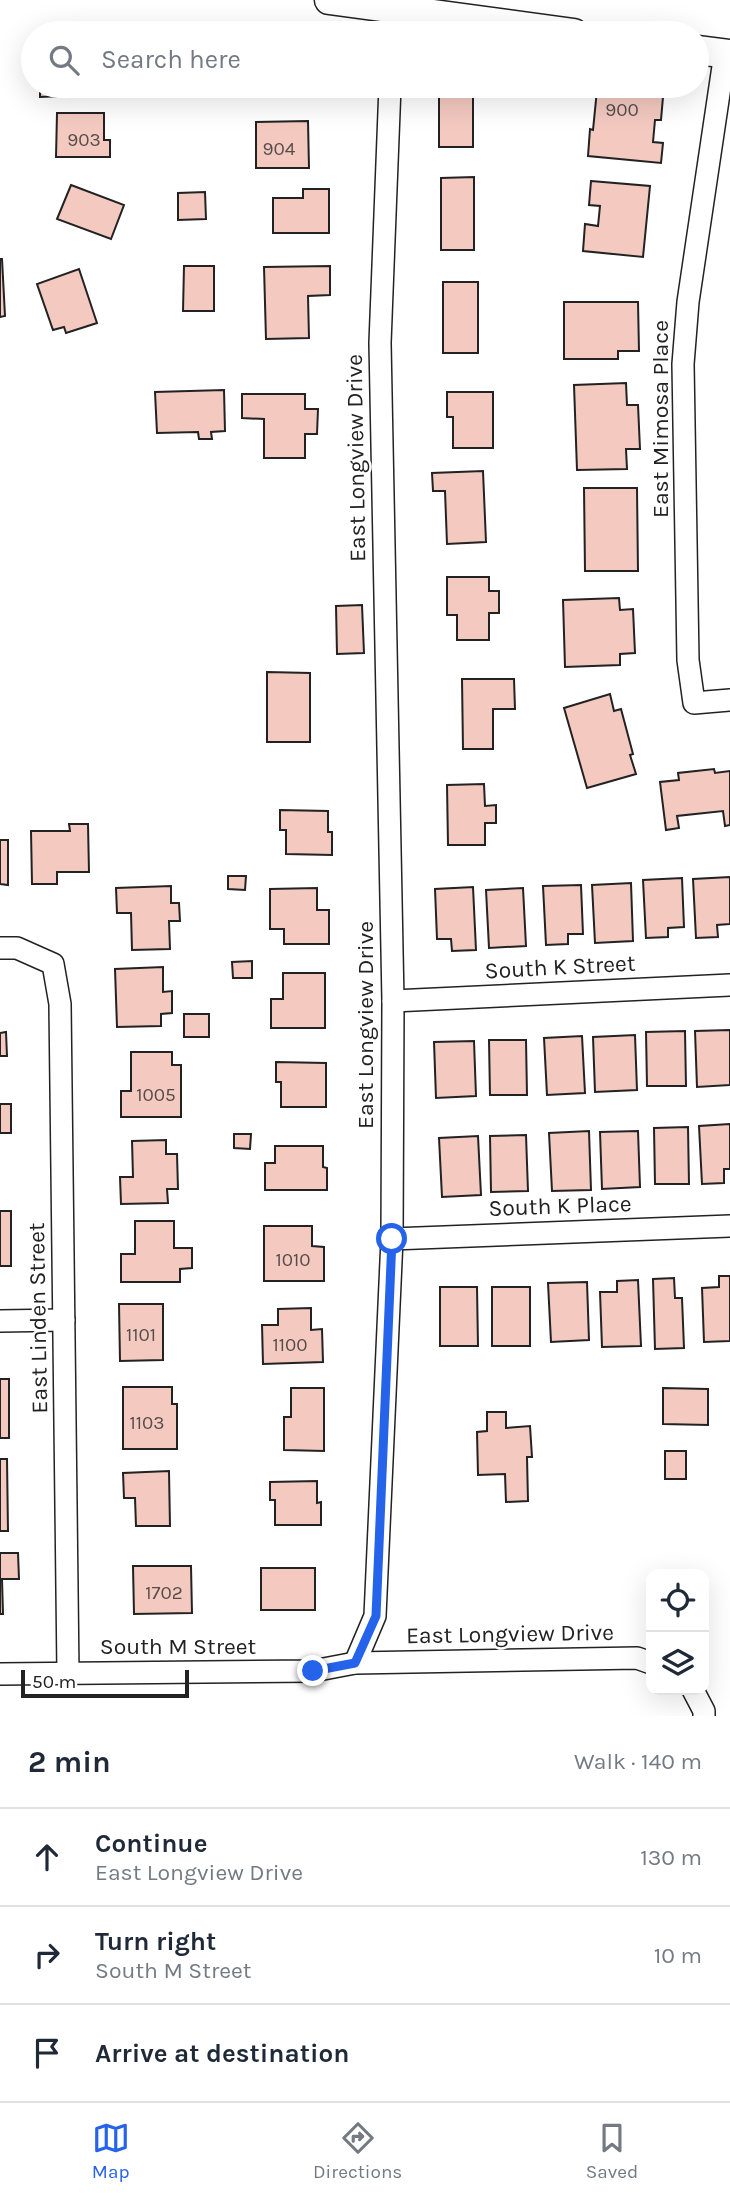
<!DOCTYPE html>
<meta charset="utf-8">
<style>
body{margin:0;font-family:Karla,sans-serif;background:#f6f6f7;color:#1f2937}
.controls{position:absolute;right:21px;bottom:21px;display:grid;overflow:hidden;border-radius:14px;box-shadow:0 7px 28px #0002}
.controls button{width:63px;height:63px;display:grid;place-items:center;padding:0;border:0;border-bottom:2px solid #e0e1e3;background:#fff;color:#1f2937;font:35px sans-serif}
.scale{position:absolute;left:21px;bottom:18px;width:168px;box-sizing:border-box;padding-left:7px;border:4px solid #222;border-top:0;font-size:19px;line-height:24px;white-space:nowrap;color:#222;-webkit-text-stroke:5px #fff;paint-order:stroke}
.stop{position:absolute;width:21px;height:21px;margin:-16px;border:5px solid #2563eb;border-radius:50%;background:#fff}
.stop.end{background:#2563eb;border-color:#fff;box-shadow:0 2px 7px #0008}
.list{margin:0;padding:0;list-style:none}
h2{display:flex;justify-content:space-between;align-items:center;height:91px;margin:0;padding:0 28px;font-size:30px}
h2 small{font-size:23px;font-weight:400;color:#747a83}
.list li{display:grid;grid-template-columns:46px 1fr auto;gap:21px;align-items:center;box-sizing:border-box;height:98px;padding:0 28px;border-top:2px solid #e0e1e3}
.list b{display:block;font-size:26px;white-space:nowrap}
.list p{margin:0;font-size:23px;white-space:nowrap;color:#747a83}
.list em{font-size:23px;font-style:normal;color:#747a83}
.icon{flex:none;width:38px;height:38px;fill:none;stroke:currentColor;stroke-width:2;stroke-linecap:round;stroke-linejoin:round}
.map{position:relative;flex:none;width:730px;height:1716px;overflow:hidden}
.search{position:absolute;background:#fff;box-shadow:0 7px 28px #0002;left:21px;right:21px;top:21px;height:77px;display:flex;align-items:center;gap:18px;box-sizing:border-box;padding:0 24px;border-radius:38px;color:#747a83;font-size:26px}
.sheet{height:385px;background:#fff}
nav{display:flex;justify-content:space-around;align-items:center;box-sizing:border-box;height:98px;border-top:2px solid #e0e1e3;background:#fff;font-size:19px;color:#747a83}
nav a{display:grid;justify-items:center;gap:4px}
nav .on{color:#2563eb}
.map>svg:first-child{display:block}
.building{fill:#f3c9c0;stroke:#222;stroke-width:2}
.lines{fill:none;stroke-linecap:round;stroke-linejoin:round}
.street-casing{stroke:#222;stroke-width:24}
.secondary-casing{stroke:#222;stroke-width:31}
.street{stroke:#fff;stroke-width:21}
.secondary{stroke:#fff;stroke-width:28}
.route{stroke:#2563eb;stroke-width:9}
.labels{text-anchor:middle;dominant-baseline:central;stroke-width:5;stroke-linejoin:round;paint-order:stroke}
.number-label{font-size:19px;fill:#564c4a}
.street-label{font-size:23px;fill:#222;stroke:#fff}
</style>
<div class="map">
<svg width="730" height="1716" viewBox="0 0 730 1716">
<rect width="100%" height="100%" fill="#fff"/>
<g class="building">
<path d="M 40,86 L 88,86 L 89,95 L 40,97 Z"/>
<path d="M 281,86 L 317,86 L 317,97 L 281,96 Z"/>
<rect x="439" y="86" width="34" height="61"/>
<path d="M 597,90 L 663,97 L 661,120 L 655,120 L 653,142 L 663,143 L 661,163 L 588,156 L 590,129 L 593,130 Z"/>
<path d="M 57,113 L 104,113 L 104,140 L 110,140 L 110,157 L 56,157 Z"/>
<path d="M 308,121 L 309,168 L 256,168 L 256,122 Z"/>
<path d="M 474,177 L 474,250 L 441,250 L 441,178 Z"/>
<path d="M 591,181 L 650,186 L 643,257 L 583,251 L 585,224 L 598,226 L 600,206 L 589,205 Z"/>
<path d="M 71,185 L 124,205 L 111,239 L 57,219 Z"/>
<path d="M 303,189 L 329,189 L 329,233 L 273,233 L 273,198 L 303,198 Z"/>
<path d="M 205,192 L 206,219 L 178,220 L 178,193 Z"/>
<path d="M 0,259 L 2,259 L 5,316 L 0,317 Z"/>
<path d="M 184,266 L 214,266 L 214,311 L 183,311 Z"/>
<path d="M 330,266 L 330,295 L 308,296 L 309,338 L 266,339 L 264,267 Z"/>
<path d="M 79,269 L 97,323 L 66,333 L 64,327 L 53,330 L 37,284 Z"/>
<rect x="443" y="282" width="35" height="71"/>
<path d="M 564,302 L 638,302 L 639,351 L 618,351 L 618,359 L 564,359 Z"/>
<path d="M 626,383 L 627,405 L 638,405 L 640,449 L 626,449 L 627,469 L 577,470 L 574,385 Z"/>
<path d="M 224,390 L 225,431 L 211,432 L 212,439 L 199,439 L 198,432 L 157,433 L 155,392 Z"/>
<path d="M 447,392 L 493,392 L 493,448 L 453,448 L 453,417 L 447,417 Z"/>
<path d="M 242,394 L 305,394 L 305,409 L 318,409 L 317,434 L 305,434 L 305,458 L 264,458 L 264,419 L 242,418 Z"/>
<path d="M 483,471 L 486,542 L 447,544 L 445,491 L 433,491 L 432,473 Z"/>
<path d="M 584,488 L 637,488 L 638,571 L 585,571 Z"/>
<path d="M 447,577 L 489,577 L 489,591 L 499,591 L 499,613 L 489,613 L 489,640 L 457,640 L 457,615 L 447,615 Z"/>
<path d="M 619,598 L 620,610 L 633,609 L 635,653 L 620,654 L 620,665 L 565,667 L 563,600 Z"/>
<path d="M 362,605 L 364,653 L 337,654 L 336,606 Z"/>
<path d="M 267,672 L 310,673 L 310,742 L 267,742 Z"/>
<path d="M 462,679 L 514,679 L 515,709 L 493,709 L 493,749 L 463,749 Z"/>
<path d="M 610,694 L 614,711 L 621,709 L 633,754 L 630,755 L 636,774 L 587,788 L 564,708 Z"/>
<path d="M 714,769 L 715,773 L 730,771 L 730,825 L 725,826 L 723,811 L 677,816 L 679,828 L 666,830 L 660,782 L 679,780 L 678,773 Z"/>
<path d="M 484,784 L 485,806 L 496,805 L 496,823 L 485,823 L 485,845 L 448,845 L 447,785 Z"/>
<path d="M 280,810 L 328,811 L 328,832 L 332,832 L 332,855 L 286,854 L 286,830 L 280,830 Z"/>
<path d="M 69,824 L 88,824 L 89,872 L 57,872 L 57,884 L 32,884 L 31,831 L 70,831 Z"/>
<path d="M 0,840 L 8,840 L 8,885 L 0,884 Z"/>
<path d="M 228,876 L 246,876 L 245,890 L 228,889 Z"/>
<path d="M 730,877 L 730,924 L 717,925 L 718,937 L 696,938 L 693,879 Z"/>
<path d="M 682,878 L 684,927 L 668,928 L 668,937 L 646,938 L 643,880 Z"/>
<path d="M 631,883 L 633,941 L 595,943 L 592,885 Z"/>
<path d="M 581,885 L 583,934 L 568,934 L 568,944 L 546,945 L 543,886 Z"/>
<path d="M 171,886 L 171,903 L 179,903 L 180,921 L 169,921 L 170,949 L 132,950 L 131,913 L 117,913 L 116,888 Z"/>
<path d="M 473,887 L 476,950 L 452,951 L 451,939 L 437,939 L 435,889 Z"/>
<path d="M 317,888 L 317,910 L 329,910 L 329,944 L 284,944 L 284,929 L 270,929 L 270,889 Z"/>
<path d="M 523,888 L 526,946 L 489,948 L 486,890 Z"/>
<path d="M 252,961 L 252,978 L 233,978 L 232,962 Z"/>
<path d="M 163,967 L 163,992 L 172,991 L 172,1013 L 161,1014 L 161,1026 L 117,1027 L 115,969 Z"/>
<path d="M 283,973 L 325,973 L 325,1028 L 271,1028 L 271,999 L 283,999 Z"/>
<rect x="184" y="1014" width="25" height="23"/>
<path d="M 730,1030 L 730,1085 L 697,1087 L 695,1031 Z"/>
<path d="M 685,1031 L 686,1086 L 647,1086 L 646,1032 Z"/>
<path d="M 6,1032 L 7,1056 L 0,1056 L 0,1033 Z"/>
<path d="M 635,1035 L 637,1090 L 595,1092 L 593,1037 Z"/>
<path d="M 582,1036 L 585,1093 L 547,1095 L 544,1038 Z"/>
<path d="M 489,1040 L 526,1040 L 527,1095 L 490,1095 Z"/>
<path d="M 474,1041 L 476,1096 L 436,1098 L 434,1042 Z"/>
<path d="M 131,1052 L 172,1052 L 172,1065 L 181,1065 L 181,1117 L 121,1117 L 121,1091 L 131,1091 Z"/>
<path d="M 276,1062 L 326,1063 L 326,1107 L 281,1107 L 281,1082 L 276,1082 Z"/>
<rect x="0" y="1104" width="11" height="29"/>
<path d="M 730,1124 L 730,1169 L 724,1169 L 724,1183 L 702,1184 L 699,1126 Z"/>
<path d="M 688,1127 L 689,1184 L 655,1184 L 654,1128 Z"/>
<path d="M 589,1131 L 591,1190 L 552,1191 L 549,1133 Z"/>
<path d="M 638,1131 L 640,1187 L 602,1189 L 600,1132 Z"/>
<path d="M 234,1134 L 251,1134 L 250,1149 L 234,1148 Z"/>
<path d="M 526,1135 L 528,1191 L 491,1192 L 490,1136 Z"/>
<path d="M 478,1136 L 481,1195 L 442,1197 L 439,1138 Z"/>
<path d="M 166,1140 L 166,1154 L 177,1154 L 178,1189 L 167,1189 L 168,1203 L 121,1204 L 120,1177 L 133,1177 L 132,1141 Z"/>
<path d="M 275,1146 L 323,1146 L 323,1167 L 327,1168 L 327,1190 L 265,1190 L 265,1163 L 275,1163 Z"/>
<rect x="0" y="1211" width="11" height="55"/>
<path d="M 135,1221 L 174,1221 L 174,1248 L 192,1248 L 192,1268 L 180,1269 L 180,1282 L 121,1282 L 121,1254 L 135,1254 Z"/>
<path d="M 264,1226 L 312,1226 L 312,1246 L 324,1247 L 324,1281 L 264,1281 Z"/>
<path d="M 719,1276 L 730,1276 L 730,1341 L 704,1342 L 702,1288 L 719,1287 Z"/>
<path d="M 674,1278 L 675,1298 L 682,1298 L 684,1348 L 655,1349 L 653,1279 Z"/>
<path d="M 638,1280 L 641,1346 L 602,1347 L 600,1292 L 617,1292 L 617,1281 Z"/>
<path d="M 587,1282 L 589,1340 L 551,1342 L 548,1283 Z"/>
<path d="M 440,1287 L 477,1287 L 478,1346 L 440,1346 Z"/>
<rect x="492" y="1287" width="38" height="59"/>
<path d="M 119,1304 L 163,1304 L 163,1360 L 120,1361 Z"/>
<path d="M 311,1308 L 311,1330 L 322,1329 L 323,1362 L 263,1364 L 262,1325 L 278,1325 L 278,1309 Z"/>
<rect x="0" y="1379" width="9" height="59"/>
<path d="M 123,1387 L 172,1387 L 172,1404 L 177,1404 L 177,1449 L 123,1449 Z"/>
<path d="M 291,1388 L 324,1388 L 324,1451 L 284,1450 L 284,1417 L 291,1417 Z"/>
<path d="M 663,1388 L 708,1389 L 708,1425 L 663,1424 Z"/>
<path d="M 487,1412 L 506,1412 L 506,1428 L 530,1426 L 532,1457 L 527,1457 L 528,1501 L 506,1502 L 505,1474 L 478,1475 L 477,1432 L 487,1431 Z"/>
<rect x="665" y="1451" width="21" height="28"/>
<path d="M 0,1459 L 7,1459 L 8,1531 L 0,1531 Z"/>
<path d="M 169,1471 L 170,1526 L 136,1526 L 135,1498 L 124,1498 L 123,1473 Z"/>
<path d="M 317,1481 L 317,1503 L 321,1502 L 321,1525 L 275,1525 L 275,1500 L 270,1500 L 270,1482 Z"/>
<path d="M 0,1553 L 18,1553 L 19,1579 L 2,1579 L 3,1614 L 0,1614 Z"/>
<path d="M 133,1566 L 191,1566 L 192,1613 L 134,1614 Z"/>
<rect x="261" y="1568" width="54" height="42"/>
</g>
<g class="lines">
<g class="street-casing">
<g id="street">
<path d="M 392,33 L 392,9"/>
<path d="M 725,53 L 688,302 L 683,364 L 688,660 L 694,703 L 730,700"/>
<path d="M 0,948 L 17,948 L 53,964 L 60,1004 L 68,1673"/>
<path d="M 393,1001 L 730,985"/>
<path d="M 392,1239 L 730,1226"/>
<path d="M 0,1321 L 64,1320"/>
<path d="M 355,1663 L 375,1616 L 392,1239 L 393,1001 L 380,343 L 390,86"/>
<path d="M 0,1674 L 313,1671 L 355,1663 L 637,1658 L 651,1663"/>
<path d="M 693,1690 L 704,1711 L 704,1716"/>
</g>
</g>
<g class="secondary-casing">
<g id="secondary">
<path d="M 329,0 L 574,33"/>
<path d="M 697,50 L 730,54"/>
</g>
</g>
<use href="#street" class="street"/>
<use href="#secondary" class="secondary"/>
</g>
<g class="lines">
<path class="route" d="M 313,1671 L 355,1663 L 376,1616 L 392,1239"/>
</g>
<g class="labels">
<g class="number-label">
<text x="622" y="110">900</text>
<text x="84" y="140">903</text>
<text x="279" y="149">904</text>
<text x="156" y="1095">1005</text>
<text x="293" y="1260">1010</text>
<text x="141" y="1335">1101</text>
<text x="290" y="1345">1100</text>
<text x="147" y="1423">1103</text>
<text x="164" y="1593">1702</text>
</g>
<g class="street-label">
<text transform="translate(660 419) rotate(-90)">East Mimosa Place</text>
<text transform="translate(356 458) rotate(-91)">East Longview Drive</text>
<text transform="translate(560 967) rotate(-3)">South K Street</text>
<text transform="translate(365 1025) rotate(-90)">East Longview Drive</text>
<text transform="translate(560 1206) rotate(-2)">South K Place</text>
<text transform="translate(38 1318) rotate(-91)">East Linden Street</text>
<text transform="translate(510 1634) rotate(-1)">East Longview Drive</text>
<text x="178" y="1646">South M Street</text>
</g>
</g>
</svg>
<div class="controls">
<button><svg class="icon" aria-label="locate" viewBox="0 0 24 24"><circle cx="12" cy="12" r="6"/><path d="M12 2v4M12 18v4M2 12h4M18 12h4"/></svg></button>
<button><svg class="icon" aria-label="layers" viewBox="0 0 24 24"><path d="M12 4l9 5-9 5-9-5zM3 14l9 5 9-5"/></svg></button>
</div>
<div class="scale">50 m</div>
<div class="stop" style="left:392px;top:1239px"></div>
<div class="stop end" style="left:313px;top:1671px"></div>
<div class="search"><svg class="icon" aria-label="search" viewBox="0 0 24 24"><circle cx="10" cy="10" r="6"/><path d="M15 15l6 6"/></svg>Search here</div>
</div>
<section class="sheet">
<h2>2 min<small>Walk · 140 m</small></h2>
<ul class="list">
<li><svg class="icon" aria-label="ahead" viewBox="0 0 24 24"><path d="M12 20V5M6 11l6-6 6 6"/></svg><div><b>Continue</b><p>East Longview Drive</p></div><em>130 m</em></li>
<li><svg class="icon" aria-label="right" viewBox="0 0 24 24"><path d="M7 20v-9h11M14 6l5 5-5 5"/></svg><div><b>Turn right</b><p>South M Street</p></div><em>10 m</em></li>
<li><svg class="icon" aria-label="arrive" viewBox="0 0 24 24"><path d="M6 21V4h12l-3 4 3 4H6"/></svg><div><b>Arrive at destination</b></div></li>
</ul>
</section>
<nav>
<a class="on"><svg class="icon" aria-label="map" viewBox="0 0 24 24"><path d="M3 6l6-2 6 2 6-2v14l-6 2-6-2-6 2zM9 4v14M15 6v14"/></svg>Map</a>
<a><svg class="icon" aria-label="directions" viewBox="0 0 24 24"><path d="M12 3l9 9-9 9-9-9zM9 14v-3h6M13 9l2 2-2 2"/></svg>Directions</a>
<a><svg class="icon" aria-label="saved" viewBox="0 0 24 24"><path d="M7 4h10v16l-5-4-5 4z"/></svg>Saved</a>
</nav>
